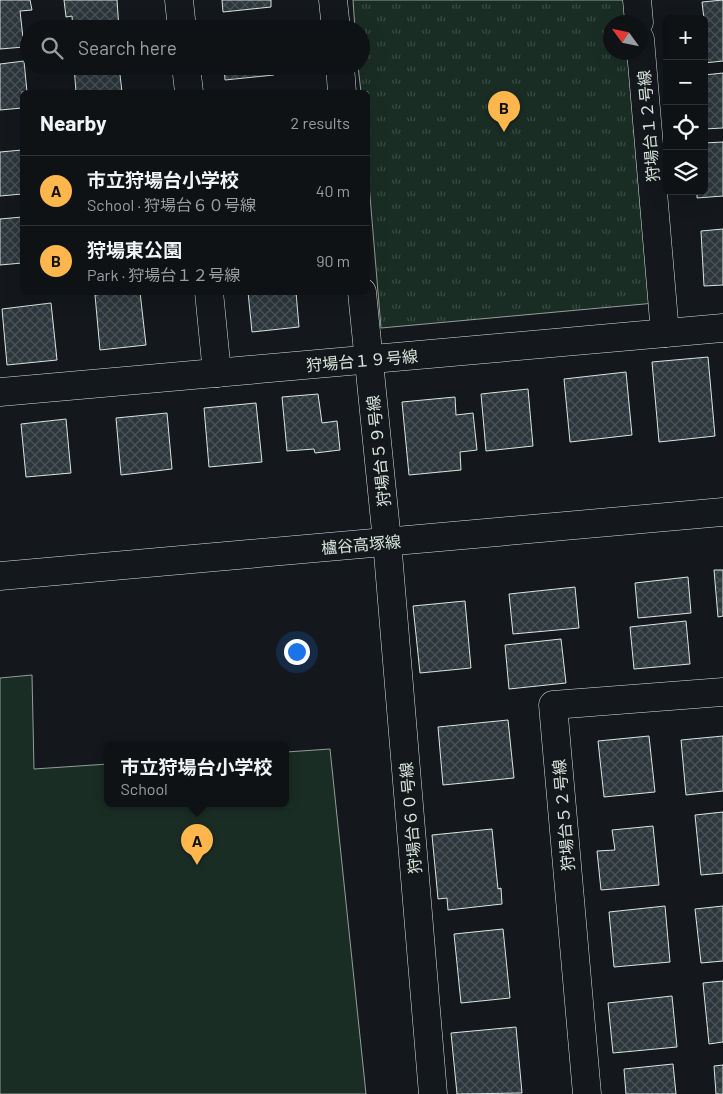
<!DOCTYPE html>
<meta charset="utf-8">
<style>
body{margin:0;font-family:Barlow,"Noto Sans JP",sans-serif;background:#1d2022;color:#f1f3f6}
.controls{position:absolute;right:15px;top:15px;display:grid;overflow:hidden;border-radius:8px;box-shadow:0 5px 20px #0002}
.controls button{width:45px;height:45px;display:grid;place-items:center;padding:0;border:0;border-bottom:1px solid #2f3234;background:#0f1215;color:#f1f3f6;font:25px sans-serif}
.compass{position:absolute;left:603px;top:15px;width:45px;height:45px;border-radius:50%;background:#0f1215;box-shadow:0 5px 20px #0002;rotate:303deg}
.you{position:absolute;left:296px;top:651px;width:18px;height:18px;margin:-12px;border:4px solid #fff;border-radius:50%;background:#1a73e8;box-shadow:0 0 0 8px #1a73e833}
.badge{display:grid;place-items:center;width:32px;height:32px;border-radius:50%;background:#ffb74d;color:#111;font-size:16px;font-weight:700}
.pin{position:absolute;translate:-50% -41px;filter:drop-shadow(0 1px 2px #0008)}
.pin::after{content:'';position:absolute;top:26px;width:18px;height:15px;background:inherit;clip-path:polygon(0 0,100% 0,50% 100%)}
.popup{position:absolute;left:104px;top:742px;width:185px;height:65px;box-sizing:border-box;display:grid;place-content:center;border-radius:8px;background:#0f1215;filter:drop-shadow(0 1px 4px #0005);font-size:16px;white-space:nowrap;color:#9b9ea0}
.popup b{font-size:19px;color:#f1f3f6}
.popup::after{content:'';position:absolute;left:50%;top:100%;margin-left:-10px;border:10px solid transparent;border-top-color:#0f1215}
.list{margin:0;padding:0;list-style:none}
h2{display:flex;justify-content:space-between;align-items:center;height:65px;margin:0;padding:0 20px;font-size:21px}
h2 small{font-size:16px;font-weight:400;color:#9b9ea0}
.list li{display:grid;grid-template-columns:32px 1fr auto;gap:15px;align-items:center;box-sizing:border-box;height:70px;padding:0 20px;border-top:1px solid #2f3234}
.list b{display:block;font-size:19px;white-space:nowrap}
.list p{margin:0;font-size:16px;white-space:nowrap;color:#9b9ea0}
.list em{font-size:16px;font-style:normal;color:#9b9ea0}
.icon{flex:none;width:28px;height:28px;fill:none;stroke:currentColor;stroke-width:2;stroke-linecap:round;stroke-linejoin:round}
.map{position:relative;flex:none;width:723px;height:1094px;overflow:hidden}
.search{position:absolute;background:#0f1215;box-shadow:0 5px 20px #0002;left:20px;top:20px;width:350px;height:55px;display:flex;align-items:center;gap:12px;box-sizing:border-box;padding:0 18px;border-radius:28px;color:#9b9ea0;font-size:19px}
.panel{position:absolute;background:#0f1215;box-shadow:0 5px 20px #0002;left:20px;top:90px;width:350px;height:205px;border-radius:8px}
.map>svg:first-child{display:block}
.grass{fill:#1a2d24;stroke:#939e99}
.park{fill:url(#park-tufts);stroke:#939e99}
.building{fill:url(#building-cross-hatch);stroke:#d8e6dc}
.lines{fill:none;stroke-linecap:round;stroke-linejoin:round}
.pedestrian-casing{stroke:#d8e6dc;stroke-width:29}
.minor-casing{stroke:#d8e6dc;stroke-width:29}
.tertiary-casing{stroke:#d8e6dc;stroke-width:29}
.pedestrian{stroke:#14181c;stroke-width:28}
.minor{stroke:#14181c;stroke-width:28}
.tertiary{stroke:#14181c;stroke-width:28}
.labels{text-anchor:middle;dominant-baseline:central;stroke-width:4;stroke-linejoin:round;paint-order:stroke}
.street-label{font-size:16px;fill:#d8e6dc;stroke:#14181c}
</style>
<div class="map">
<svg width="723" height="1094" viewBox="0 0 723 1094">
<defs>
<pattern id="park-tufts" width="24" height="20" patternUnits="userSpaceOnUse" patternTransform="scale(1.25)"><rect width="24" height="20" fill="#1a2d24"/><path d="M3 7l-1-3M5 7V3M7 7l1-3M15 17l-1-3M17 17v-4M19 17l1-3" fill="none" stroke="#3b4b43"/></pattern>
<pattern id="building-cross-hatch" width="8" height="8" patternUnits="userSpaceOnUse" patternTransform="scale(1.25)"><rect width="8" height="8" fill="#2c363c"/><path d="M0 0l8 8M0 8l8-8" fill="none" stroke="#4a5358"/></pattern>
</defs>
<rect width="100%" height="100%" fill="#14181c"/>
<path class="grass" d="M 32,675 L 34,769 L 108,764 L 108,804 L 286,804 L 286,752 L 330,749 L 366,1094 L 0,1094 L 0,678 Z"/>
<path class="park" d="M 353,0 L 629,0 L 631,22 L 610,22 L 610,52 L 634,53 L 655,303 L 381,328 L 368,172 L 368,92 L 361,92 L 358,66 L 361,66 L 361,29 L 355,29 Z"/>
<g class="building">
<path d="M 0,0 L 30,0 L 32,10 L 20,11 L 24,47 L 0,49 Z"/>
<path d="M 64,0 L 117,0 L 119,29 L 73,29 L 72,16 L 66,17 Z"/>
<path d="M 222,0 L 271,0 L 271,7 L 223,12 Z"/>
<path d="M 723,0 L 723,61 L 704,63 L 704,19 L 702,2 Z"/>
<path d="M 24,61 L 27,92 L 22,92 L 22,108 L 0,110 L 0,64 Z"/>
<path d="M 74,66 L 106,66 L 106,68 L 119,66 L 122,92 L 76,92 Z"/>
<path d="M 224,66 L 273,66 L 274,75 L 225,80 Z"/>
<path d="M 723,73 L 723,128 L 704,129 L 704,75 Z"/>
<path d="M 723,142 L 723,196 L 697,198 L 697,191 L 704,191 L 704,143 Z"/>
<path d="M 22,150 L 22,194 L 0,196 L 0,152 Z"/>
<path d="M 22,217 L 22,263 L 0,265 L 0,219 Z"/>
<path d="M 723,229 L 723,285 L 704,286 L 701,231 Z"/>
<path d="M 124,292 L 140,292 L 146,345 L 100,350 L 95,295 Z"/>
<path d="M 248,292 L 296,292 L 299,327 L 252,332 Z"/>
<path d="M 51,303 L 57,360 L 7,365 L 2,309 Z"/>
<path d="M 708,357 L 715,436 L 659,442 L 652,362 Z"/>
<path d="M 626,372 L 632,435 L 570,442 L 564,379 Z"/>
<path d="M 528,389 L 533,446 L 486,451 L 481,394 Z"/>
<path d="M 318,394 L 322,423 L 337,421 L 340,450 L 315,453 L 314,449 L 287,451 L 282,397 Z"/>
<path d="M 455,397 L 456,415 L 473,413 L 477,450 L 460,452 L 461,470 L 409,475 L 402,402 Z"/>
<path d="M 256,403 L 262,462 L 209,467 L 204,408 Z"/>
<path d="M 167,413 L 172,469 L 121,475 L 116,418 Z"/>
<path d="M 66,419 L 71,473 L 26,477 L 21,424 Z"/>
<path d="M 714,570 L 723,570 L 723,616 L 718,617 Z"/>
<path d="M 688,577 L 691,613 L 638,618 L 635,583 Z"/>
<path d="M 575,587 L 579,628 L 513,634 L 509,594 Z"/>
<path d="M 465,601 L 471,668 L 420,673 L 413,606 Z"/>
<path d="M 686,621 L 690,664 L 634,669 L 630,627 Z"/>
<path d="M 561,639 L 566,683 L 509,689 L 505,645 Z"/>
<path d="M 508,720 L 514,778 L 443,785 L 438,727 Z"/>
<path d="M 649,736 L 655,792 L 604,797 L 598,741 Z"/>
<path d="M 723,736 L 723,791 L 686,795 L 681,740 Z"/>
<path d="M 723,812 L 723,873 L 701,875 L 695,815 Z"/>
<path d="M 653,826 L 659,885 L 601,890 L 597,851 L 615,850 L 612,830 Z"/>
<path d="M 492,829 L 498,889 L 501,888 L 502,904 L 448,910 L 447,898 L 438,899 L 432,835 Z"/>
<path d="M 665,906 L 670,962 L 614,967 L 609,912 Z"/>
<path d="M 723,906 L 723,961 L 701,963 L 695,909 Z"/>
<path d="M 503,929 L 510,998 L 461,1003 L 454,934 Z"/>
<path d="M 723,981 L 723,1042 L 709,1044 L 703,983 Z"/>
<path d="M 672,996 L 677,1047 L 613,1053 L 608,1003 Z"/>
<path d="M 516,1027 L 522,1093 L 457,1094 L 451,1033 Z"/>
<path d="M 673,1064 L 676,1094 L 626,1094 L 624,1069 Z"/>
<path d="M 723,1065 L 723,1094 L 716,1094 L 714,1066 Z"/>
</g>
<g class="lines">
<g class="pedestrian-casing">
<g id="pedestrian">
<path d="M 333,0 L 336,29"/>
<path d="M 340,66 L 342,92"/>
<path d="M 362,292 L 387,541 L 433,1094"/>
</g>
</g>
<g class="minor-casing">
<g id="minor">
<path d="M 179,0 L 182,29"/>
<path d="M 637,0 L 639,22"/>
<path d="M 640,39 L 665,333"/>
<path d="M 186,66 L 189,92"/>
<path d="M 209,292 L 217,373"/>
<path d="M 0,392 L 723,328"/>
<path d="M 587,1094 L 553,705 L 723,692"/>
</g>
</g>
<g class="tertiary-casing">
<path id="tertiary" d="M 0,576 L 723,512"/>
</g>
<use href="#pedestrian" class="pedestrian"/>
<use href="#minor" class="minor"/>
<use href="#tertiary" class="tertiary"/>
</g>
<g class="labels">
<g class="street-label">
<text transform="translate(648 126) rotate(-95)">狩場台１２号線</text>
<text transform="translate(362 360) rotate(-5)">狩場台１９号線</text>
<text transform="translate(378 451) rotate(-96)">狩場台５９号線</text>
<text transform="translate(361 544) rotate(-5)">櫨谷高塚線</text>
<text transform="translate(563 815) rotate(-95)">狩場台５２号線</text>
<text transform="translate(410 818) rotate(-95)">狩場台６０号線</text>
</g>
</g>
</svg>
<div class="controls">
<button>+</button>
<button>−</button>
<button><svg class="icon" aria-label="locate" viewBox="0 0 24 24"><circle cx="12" cy="12" r="6"/><path d="M12 2v4M12 18v4M2 12h4M18 12h4"/></svg></button>
<button><svg class="icon" aria-label="layers" viewBox="0 0 24 24"><path d="M12 4l9 5-9 5-9-5zM3 14l9 5 9-5"/></svg></button>
</div>
<svg class="compass" viewBox="-18 -18 36 36"><path d="M0-13l5 13h-10z" fill="#e53935"/><path d="M0 13l5-13h-10z" fill="#9b9ea0"/></svg>
<div class="you"></div>
<div class="pin badge" style="left:197px;top:865px">A</div>
<div class="popup"><b>市立狩場台小学校</b>School</div>
<div class="pin badge" style="left:504px;top:132px">B</div>
<div class="search"><svg class="icon" aria-label="search" viewBox="0 0 24 24"><circle cx="10" cy="10" r="6"/><path d="M15 15l6 6"/></svg>Search here</div>
<section class="panel">
<h2>Nearby<small>2 results</small></h2>
<ul class="list">
<li><span class="badge">A</span><div><b>市立狩場台小学校</b><p>School · 狩場台６０号線</p></div><em>40 m</em></li>
<li><span class="badge">B</span><div><b>狩場東公園</b><p>Park · 狩場台１２号線</p></div><em>90 m</em></li>
</ul>
</section>
</div>
